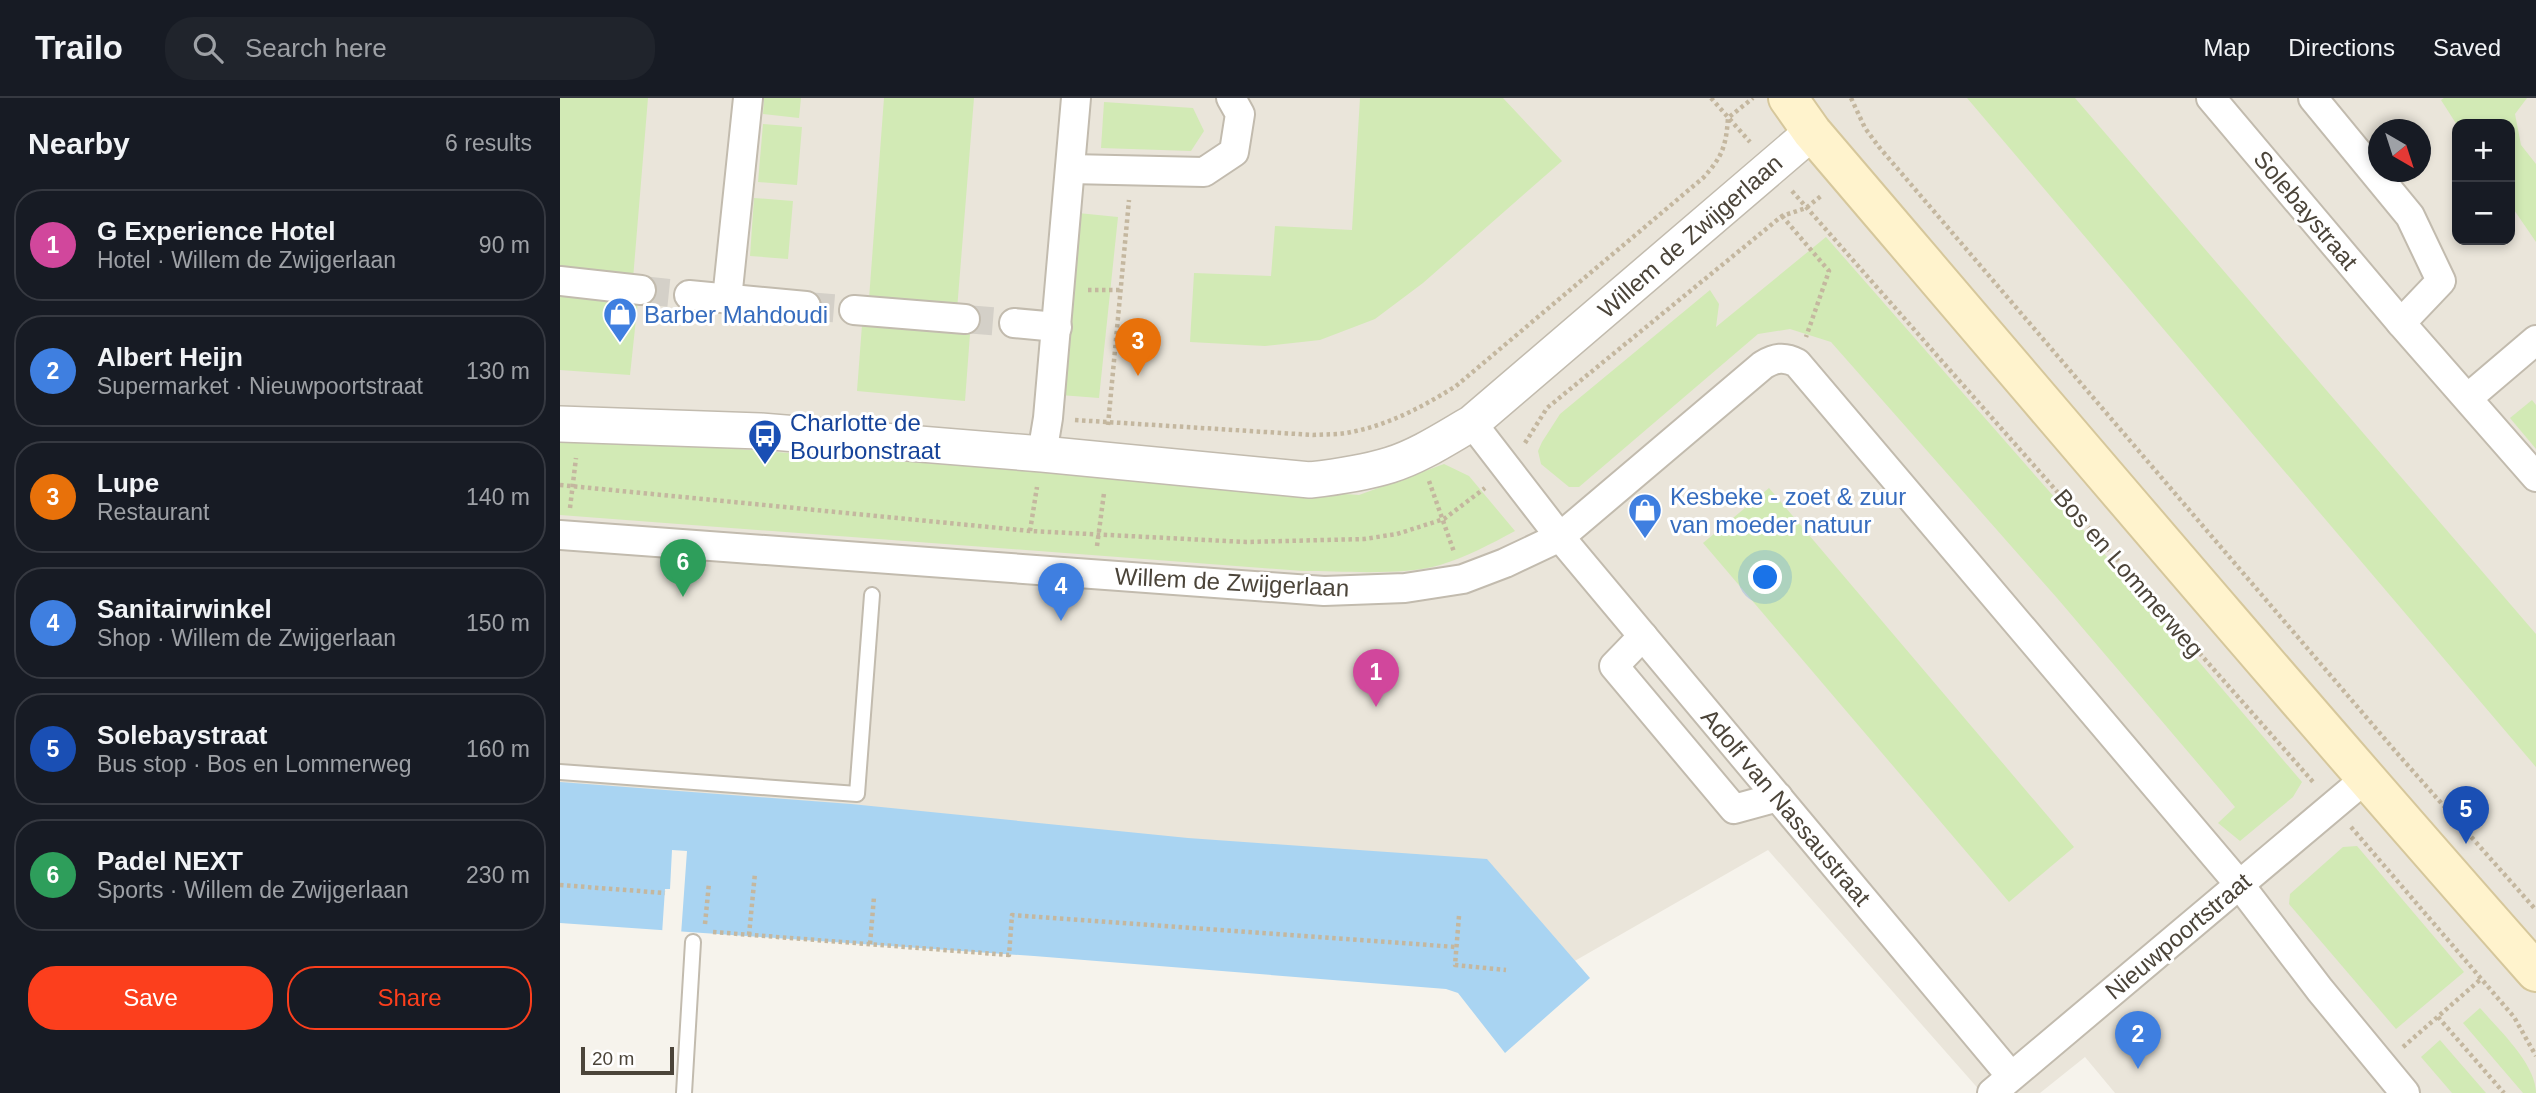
<!DOCTYPE html>
<meta charset="utf-8">
<style>
body{margin:0;font-family:Helvetica,sans-serif;background:#20242c;color:#f1f3f6}
.controls{position:absolute;right:21px;top:21px;display:grid;overflow:hidden;border-radius:14px;box-shadow:0 4px 10px #0003}
.controls button{width:63px;height:63px;display:grid;place-items:center;padding:0;border:0;border-bottom:2px solid #363941;background:#171b24;color:#f1f3f6;font:35px sans-serif}
.compass{position:absolute;left:1808px;top:21px;width:63px;height:63px;border-radius:50%;background:#171b24;box-shadow:0 4px 10px #0003;rotate:141deg}
.scale{position:absolute;left:21px;bottom:18px;width:93px;box-sizing:border-box;padding-left:7px;border:4px solid #4b4439;border-top:0;font-size:19px;line-height:24px;white-space:nowrap;color:#4b4439;-webkit-text-stroke:5px #fff;paint-order:stroke}
.you{position:absolute;left:1206px;top:480px;width:24px;height:24px;margin:-18px;border:5px solid #fff;border-radius:50%;background:#1a73e8;box-shadow:0 0 0 10px #1a73e833}
.badge{display:grid;place-items:center;width:46px;height:46px;border-radius:50%;background:#fc3f1d;color:#fff;font-size:23px;font-weight:700}
.pin{position:absolute;translate:-50% -58px;filter:drop-shadow(0 2px 4px #0008)}
.pin::after{content:'';position:absolute;top:37px;width:24px;height:21px;background:inherit;clip-path:polygon(0 0,100% 0,50% 100%)}
.list{margin:0;padding:0;list-style:none}
h2{display:flex;justify-content:space-between;align-items:center;height:91px;margin:0;padding:0 28px;font-size:30px}
h2 small{font-size:23px;font-weight:400;color:#9ea1a6}
.list li{display:grid;grid-template-columns:46px 1fr auto;gap:21px;align-items:center;box-sizing:border-box;height:112px;margin:0 14px 14px;padding:0 14px;border:2px solid #363941;border-radius:28px}
.list b{display:block;font-size:26px;white-space:nowrap}
.list p{margin:0;font-size:23px;white-space:nowrap;color:#9ea1a6}
.list em{font-size:23px;font-style:normal;color:#9ea1a6}
.actions{display:flex;gap:14px;padding:21px 28px}
.actions a{flex:1;padding:16px 0;border:2px solid #fc3f1d;border-radius:28px;text-align:center;font-size:24px;color:#fc3f1d}
.actions .main{background:#fc3f1d;color:#fff}
.icon{flex:none;width:38px;height:38px;fill:none;stroke:currentColor;stroke-width:2;stroke-linecap:round;stroke-linejoin:round}
.map{position:relative;flex:none;width:1976px;height:995px;overflow:hidden}
header{display:flex;align-items:center;gap:42px;box-sizing:border-box;height:98px;padding:0 35px;background:#171b24;border-bottom:2px solid #363941}
header strong{font-size:33px}
nav{display:flex;gap:38px;margin-inline-start:auto;font-size:24px}
.search{width:490px;height:63px;background:#20242c;display:flex;align-items:center;gap:18px;box-sizing:border-box;padding:0 24px;border-radius:28px;color:#9ea1a6;font-size:26px}
main{display:flex}
aside{flex:1;background:#171b24}
.map>svg:first-child{display:block}
.residential{fill:#eae5da;fill-rule:evenodd}
.green{fill:#d2eab5}
.water{fill:#a9d4f2}
.pier{fill:#f6f3ec}
.lines{fill:none;stroke-linecap:round;stroke-linejoin:round}
.minor-tunnel{stroke:#d4d0c8;stroke-width:28;stroke-dasharray:28 14;stroke-linecap:butt}
.service-casing{stroke:#c2bbae;stroke-width:18}
.minor-casing{stroke:#c2bbae;stroke-width:32}
.tertiary-casing{stroke:#c2bbae;stroke-width:38}
.secondary-casing{stroke:#d6c79b;stroke-width:42}
.path{stroke:#c4b79f;stroke-width:4.5;stroke-dasharray:3.5 3.5;stroke-linecap:butt}
.service{stroke:#fff;stroke-width:14}
.minor{stroke:#fff;stroke-width:28}
.tertiary{stroke:#fff;stroke-width:35}
.secondary{stroke:#fff3cd;stroke-width:38}
.labels{text-anchor:middle;dominant-baseline:central;stroke-width:6;stroke-linejoin:round;paint-order:stroke}
.street-label{font-size:24px;fill:#4b4439;stroke:#fff}
.shop-label{font-size:24px;fill:#366cbe;stroke:#fff;text-anchor:start}
.transit-label{font-size:24px;fill:#164399;stroke:#fff;text-anchor:start}
</style>
<header>
<strong>Trailo</strong>
<div class="search"><svg class="icon" aria-label="search" viewBox="0 0 24 24"><circle cx="10" cy="10" r="6"/><path d="M15 15l6 6"/></svg>Search here</div>
<nav><a>Map</a><a>Directions</a><a>Saved</a></nav>
</header>
<main>
<aside>
<h2>Nearby<small>6 results</small></h2>
<ul class="list">
<li><span class="badge" style="background:#d1479c">1</span><div><b>G Experience Hotel</b><p>Hotel · Willem de Zwijgerlaan</p></div><em>90 m</em></li>
<li><span class="badge" style="background:#3f7fe0">2</span><div><b>Albert Heijn</b><p>Supermarket · Nieuwpoortstraat</p></div><em>130 m</em></li>
<li><span class="badge" style="background:#e8710a">3</span><div><b>Lupe</b><p>Restaurant</p></div><em>140 m</em></li>
<li><span class="badge" style="background:#3f7fe0">4</span><div><b>Sanitairwinkel</b><p>Shop · Willem de Zwijgerlaan</p></div><em>150 m</em></li>
<li><span class="badge" style="background:#1a4fb4">5</span><div><b>Solebaystraat</b><p>Bus stop · Bos en Lommerweg</p></div><em>160 m</em></li>
<li><span class="badge" style="background:#2e9e5b">6</span><div><b>Padel NEXT</b><p>Sports · Willem de Zwijgerlaan</p></div><em>230 m</em></li>
</ul>
<div class="actions"><a class="main">Save</a><a>Share</a></div>
</aside>
<div class="map">
<svg width="1976" height="995" viewBox="0 0 1976 995">
<rect width="100%" height="100%" fill="#f6f3ec"/>
<path class="residential" d="M 0,0 L 1976,0 L 1976,995 L 1555,995 L 1525,959 L 1480,995 L 1422,995 L 1208,752 L 992,876 L 0,706 ZM 1897,26 L 1950,26 L 1950,142 L 1897,142 ZM 1818,32 L 1860,32 L 1860,74 L 1818,74 Z"/>
<g class="green">
<path d="M 0,0 L 88,0 L 73,181 L 0,174 Z"/>
<path d="M 204,0 L 241,0 L 239,20 L 203,16 Z"/>
<path d="M 324,0 L 414,0 L 397,212 L 309,201 Z"/>
<path d="M 800,0 L 943,0 L 1002,63 L 863,185 L 815,221 L 760,242 L 705,248 L 630,244 L 634,175 L 711,178 L 715,128 L 792,132 Z"/>
<path d="M 1407,0 L 1515,0 L 1976,536 L 1976,669 Z"/>
<path d="M 1884,0 L 1967,0 L 1955,16 L 1961,47 L 1976,66 L 1976,144 L 1950,106 L 1950,26 L 1897,27 L 1881,2 Z"/>
<path d="M 544,4 L 633,10 L 644,33 L 631,53 L 541,50 Z"/>
<path d="M 203,26 L 242,29 L 237,87 L 198,84 Z"/>
<path d="M 194,100 L 233,103 L 228,161 L 190,158 Z"/>
<path d="M 518,115 L 558,119 L 539,300 L 500,297 Z"/>
<path d="M 1266,139 L 1640,565 L 1742,684 L 1733,699 L 1680,743 L 1658,725 L 1675,709 L 1497,500 L 1271,244 L 1230,231 L 1198,236 L 1019,389 L 1009,389 L 981,366 L 978,353 L 982,344 L 1000,316 L 1150,192 L 1159,206 L 1156,229 Z"/>
<path d="M 0,184 L 79,193 L 70,277 L 0,272 Z"/>
<path d="M 302,227 L 410,236 L 405,303 L 297,293 Z"/>
<path d="M 1972,302 L 1976,307 L 1976,351 L 1950,320 Z"/>
<path d="M 0,338 L 799,397 L 884,366 L 909,378 L 955,433 C 931,446 906,459 880,467 C 844,478 782,473 743,473 L 0,417 Z"/>
<path d="M 1209,390 L 1514,749 L 1449,804 L 1143,445 Z"/>
<path d="M 1797,748 L 1904,874 L 1836,931 L 1729,806 L 1730,796 L 1783,749 Z"/>
<path d="M 1920,910 C 1939,932 1976,966 1976,995 L 1963,995 L 1903,925 Z"/>
<path d="M 1880,942 L 1926,995 L 1892,995 L 1861,959 Z"/>
</g>
<path class="water" d="M 0,684 L 291,706 L 628,740 L 927,761 L 1030,880 L 945,955 L 898,895 L 886,891 L 474,858 L 0,825 Z"/>
<path class="pier" d="M 112,752 L 127,753 L 121,837 L 102,836 L 105,791 L 110,791 Z"/>
<g class="lines">
<g class="minor-tunnel">
<path d="M 81,192 L 129,197"/>
<path d="M 246,208 L 294,212"/>
<path d="M 405,221 L 454,225"/>
</g>
<g class="service-casing">
<g id="service">
<path d="M 0,674 L 297,696 L 312,497"/>
<path d="M 124,995 L 133,844"/>
</g>
</g>
<g class="minor-casing">
<g id="minor">
<path d="M 1651,0 L 1841,225 L 1976,379"/>
<path d="M 1753,0 L 1850,118 L 1881,183 L 1841,225"/>
<path d="M 510,71 L 644,74 L 674,54 L 680,16 L 671,0"/>
<path d="M 0,183 L 81,192"/>
<path d="M 129,197 L 246,208"/>
<path d="M 167,201 L 188,0"/>
<path d="M 294,212 L 405,221"/>
<path d="M 454,225 L 497,229"/>
<path d="M 1909,299 L 1976,242"/>
<path d="M 912,325 L 1000,439 L 1451,978"/>
<path d="M 482,356 L 488,320 L 516,0"/>
<path d="M 0,437 L 764,493 L 845,490 L 903,481 L 945,465 L 1000,439 L 1203,267 C 1215,260 1224,258 1237,265 L 1679,786 L 1760,892 L 1845,995"/>
<path d="M 1083,538 L 1054,568 L 1174,711 L 1218,699"/>
<path d="M 1432,995 L 1805,681"/>
</g>
</g>
<g class="tertiary-casing">
<path id="tertiary" d="M 0,326 L 200,333 L 482,356 L 750,382 C 777,379 804,375 830,367 C 859,358 886,340 912,325 L 1252,34"/>
</g>
<g class="secondary-casing">
<path id="secondary" d="M 1228,0 L 1252,34 C 1492,315 1731,597 1976,874"/>
</g>
<g class="path">
<path d="M 1151,0 L 1190,44"/>
<path d="M 1291,0 L 1305,30 L 1319,49 L 1836,654 L 1976,812"/>
<path d="M 1232,93 L 1754,685"/>
<path d="M 1222,118 L 1269,173 L 1246,239"/>
<path d="M 528,192 L 561,192"/>
<path d="M 515,322 L 753,337 C 766,336 779,337 791,334 C 829,327 864,308 896,288 L 1143,80 C 1162,59 1166,49 1168,20 L 1193,0"/>
<path d="M 548,327 L 569,102"/>
<path d="M 965,345 L 987,310 L 1222,118 L 1246,110 L 1261,98"/>
<path d="M 869,383 L 894,454"/>
<path d="M 0,387 L 470,433 L 686,444 L 804,441 L 837,436 L 884,421 L 925,390"/>
<path d="M 10,410 L 16,360"/>
<path d="M 470,433 L 477,389"/>
<path d="M 537,448 L 544,395"/>
<path d="M 1791,729 L 1954,919 L 1976,958"/>
<path d="M 0,787 L 105,795"/>
<path d="M 899,818 L 895,867 L 946,872"/>
<path d="M 145,826 L 149,785"/>
<path d="M 153,834 L 449,857 L 452,817 L 896,849"/>
<path d="M 189,837 L 195,775"/>
<path d="M 310,846 L 314,799"/>
<path d="M 1878,919 L 1944,995"/>
<path d="M 1843,949 L 1921,881"/>
</g>
<use href="#service" class="service"/>
<use href="#minor" class="minor"/>
<use href="#tertiary" class="tertiary"/>
<use href="#secondary" class="secondary"/>
</g>
<defs>
<g id="shop-pin" transform="scale(1.75)"><path d="M0 17L-7.5 6A9.5 9.5 0 1 1 7.5 6Z" fill="#3f7fe0" stroke="#fff"/><path d="M-5-2.5h2.3a2.7 3.5 0 0 1 5.4 0H5L5.5 6h-11ZM-1.5-2.5h3a1.5 2.3 0 0 0-3 0Z" fill="#fff"/></g>
<g id="bus-pin" transform="scale(1.75)"><path d="M0 17L-7.5 6A9.5 9.5 0 1 1 7.5 6Z" fill="#1a4fb4" stroke="#fff"/><path d="M-5-6H5V4H4V6H2V4H-2V6H-4V4H-5ZM-3.5-4V0h7V-4ZM-3.5 1.2v1.5H-2V1.2ZM2 1.2v1.5H3.5V1.2Z" fill="#fff"/></g>
</defs>
<g fill-rule="evenodd">
<use href="#shop-pin" x="60" y="216"/>
<use href="#bus-pin" x="205" y="338"/>
<use href="#shop-pin" x="1085" y="412"/>
</g>
<g class="labels">
<g class="street-label">
<text transform="translate(1746 112) rotate(50)">Solebaystraat</text>
<text transform="translate(1130 138) rotate(-41)">Willem de Zwijgerlaan</text>
<text transform="translate(1569 475) rotate(49)">Bos en Lommerweg</text>
<text transform="translate(672 484) rotate(3)">Willem de Zwijgerlaan</text>
<text transform="translate(1226 709) rotate(50)">Adolf van Nassaustraat</text>
<text transform="translate(1618 838) rotate(-40)">Nieuwpoortstraat</text>
</g>
<g class="shop-label">
<text x="84" y="216">Barber Mahdoudi</text>
<text x="1110" y="398">Kesbeke - zoet &amp; zuur<tspan x="1110" dy="28">van moeder natuur</tspan></text>
</g>
<g class="transit-label">
<text x="230" y="324">Charlotte de<tspan x="230" dy="28">Bourbonstraat</tspan></text>
</g>
</g>
</svg>
<div class="controls">
<button>+</button>
<button>−</button>
</div>
<svg class="compass" viewBox="-18 -18 36 36"><path d="M0-13l5 13h-10z" fill="#e53935"/><path d="M0 13l5-13h-10z" fill="#9ea1a6"/></svg>
<div class="scale">20 m</div>
<div class="you"></div>
<div class="pin badge" style="left:816px;top:609px;background:#d1479c">1</div>
<div class="pin badge" style="left:1578px;top:971px;background:#3f7fe0">2</div>
<div class="pin badge" style="left:578px;top:278px;background:#e8710a">3</div>
<div class="pin badge" style="left:501px;top:523px;background:#3f7fe0">4</div>
<div class="pin badge" style="left:1906px;top:746px;background:#1a4fb4">5</div>
<div class="pin badge" style="left:123px;top:499px;background:#2e9e5b">6</div>
</div>
</main>
